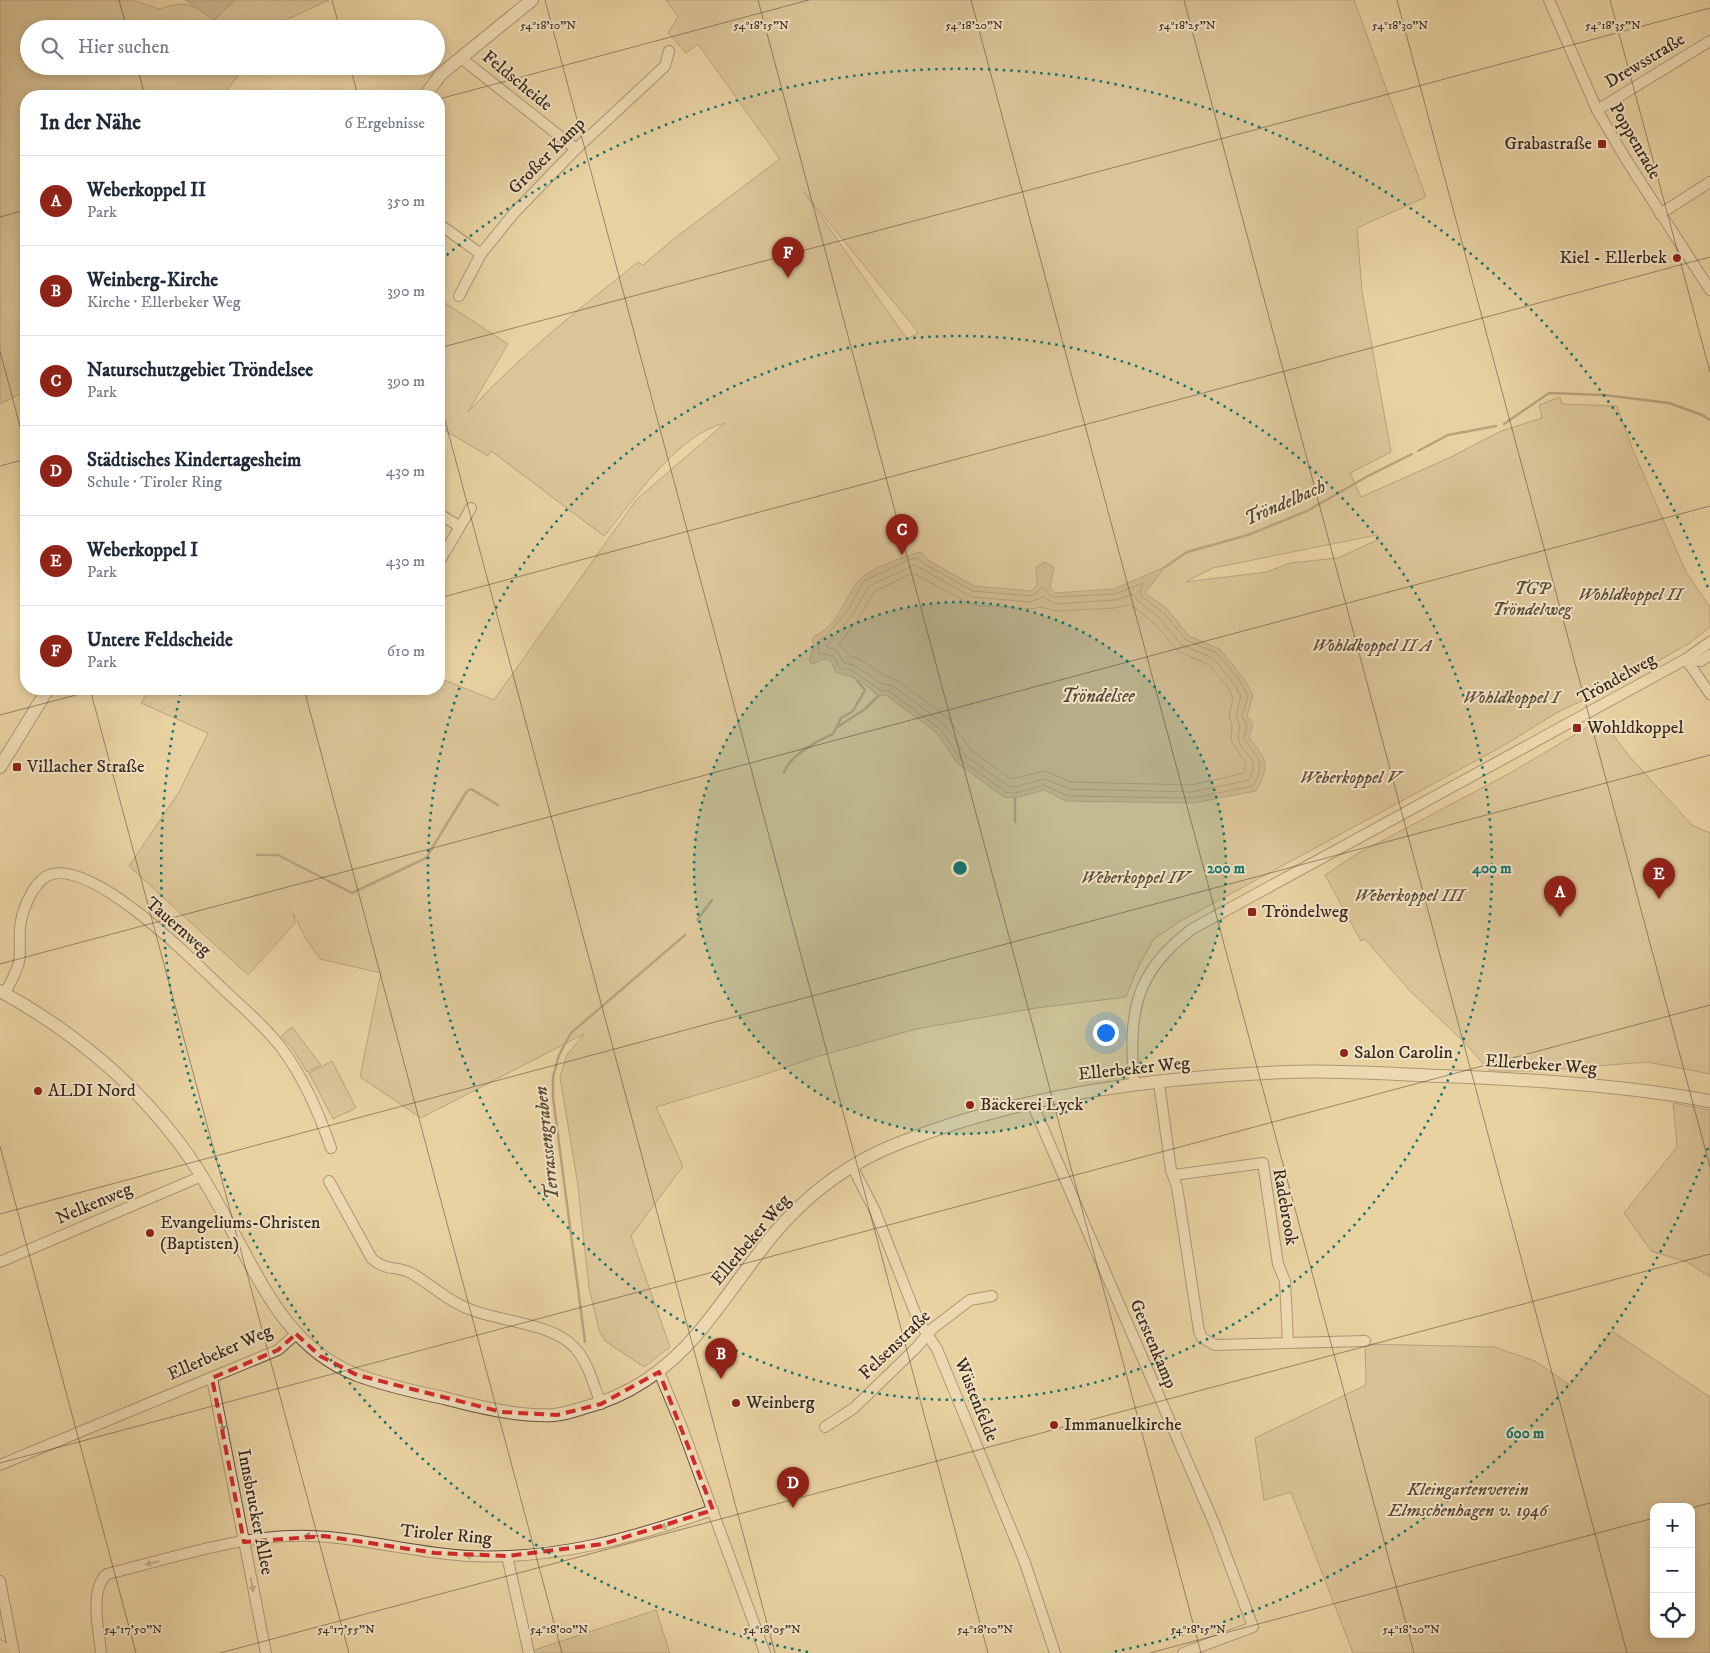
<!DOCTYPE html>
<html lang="de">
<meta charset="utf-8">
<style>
body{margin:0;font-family:"IM FELL DW Pica",serif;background:#f6f6f7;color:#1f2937}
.controls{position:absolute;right:15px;bottom:15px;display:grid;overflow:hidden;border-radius:10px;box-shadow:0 2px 8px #0003}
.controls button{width:45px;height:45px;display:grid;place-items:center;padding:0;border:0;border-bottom:1px solid #e0e1e3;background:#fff;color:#1f2937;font:25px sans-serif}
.you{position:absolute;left:1105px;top:1032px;width:18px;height:18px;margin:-12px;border:4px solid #fff;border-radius:50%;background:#1a73e8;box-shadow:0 0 0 8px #1a73e833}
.badge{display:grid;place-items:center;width:32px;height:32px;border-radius:50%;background:#8f2418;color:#fff;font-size:16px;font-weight:700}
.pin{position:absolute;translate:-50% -41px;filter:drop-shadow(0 1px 2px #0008)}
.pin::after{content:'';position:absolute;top:26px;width:18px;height:15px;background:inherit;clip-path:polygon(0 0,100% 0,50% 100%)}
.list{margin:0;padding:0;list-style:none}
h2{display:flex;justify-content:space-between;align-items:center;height:65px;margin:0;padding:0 20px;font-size:21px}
h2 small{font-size:16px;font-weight:400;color:#747a83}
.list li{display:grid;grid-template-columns:32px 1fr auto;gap:15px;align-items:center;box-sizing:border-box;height:90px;padding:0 20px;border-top:1px solid #e0e1e3}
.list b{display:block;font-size:19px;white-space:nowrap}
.list p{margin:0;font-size:16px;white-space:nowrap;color:#747a83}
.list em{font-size:16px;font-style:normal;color:#747a83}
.icon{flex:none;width:28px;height:28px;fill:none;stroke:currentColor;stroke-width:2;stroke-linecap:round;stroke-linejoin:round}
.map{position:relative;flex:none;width:1710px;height:1653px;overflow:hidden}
.search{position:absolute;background:#fff;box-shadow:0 2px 8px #0003;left:20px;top:20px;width:425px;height:55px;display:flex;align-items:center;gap:12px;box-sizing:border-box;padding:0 18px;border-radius:28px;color:#747a83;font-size:19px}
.panel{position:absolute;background:#fff;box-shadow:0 2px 8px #0003;left:20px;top:90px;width:425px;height:605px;border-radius:20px}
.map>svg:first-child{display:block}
.green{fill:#cbb58c;stroke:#816e56;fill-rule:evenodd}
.water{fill:#ac9875;stroke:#7d6b53}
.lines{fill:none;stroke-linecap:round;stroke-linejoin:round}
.shore{stroke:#72604a;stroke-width:1}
.stream{stroke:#7d6b53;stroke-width:2.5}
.minor-casing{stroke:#645240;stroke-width:12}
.tertiary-casing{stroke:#645240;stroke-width:14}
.trunk-casing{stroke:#37271f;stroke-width:19}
.minor{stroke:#f1e2c3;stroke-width:10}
.tertiary{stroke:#f1e2c3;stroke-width:12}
.trunk{stroke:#e9d2a2;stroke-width:18}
.oneway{fill:#948471}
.marked{fill:none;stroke:#d62828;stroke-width:4;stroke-dasharray:10 6;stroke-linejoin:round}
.ticks{fill:none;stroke:#37271f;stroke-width:1;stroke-opacity:0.45}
.ring{fill:none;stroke:#0f766e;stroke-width:2.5;stroke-dasharray:2.5 5}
.poi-dot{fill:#8f2418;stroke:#f1e2c3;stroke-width:2}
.labels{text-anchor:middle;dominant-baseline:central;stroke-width:4;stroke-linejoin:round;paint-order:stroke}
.street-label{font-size:18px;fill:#37271f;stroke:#f1e2c3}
.poi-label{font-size:18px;fill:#37271f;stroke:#f1e2c3;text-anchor:start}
.park-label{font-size:18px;font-style:italic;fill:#5c4a3a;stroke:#f1e2c3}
.water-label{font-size:19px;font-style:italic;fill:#5a4939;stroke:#f1e2c3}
.ticks-label{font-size:12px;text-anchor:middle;fill:#37271f;stroke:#f1e2c3;stroke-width:4;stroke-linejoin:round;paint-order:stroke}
.centre{fill:#0f766e;stroke:#f1e2c3;stroke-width:2.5}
.ring-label{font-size:15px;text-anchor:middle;font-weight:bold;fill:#0f766e;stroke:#f1e2c3;stroke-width:4;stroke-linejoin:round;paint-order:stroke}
</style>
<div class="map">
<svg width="1710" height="1653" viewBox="0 0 1710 1653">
<rect width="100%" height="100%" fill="#e9d2a2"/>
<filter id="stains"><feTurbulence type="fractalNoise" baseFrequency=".004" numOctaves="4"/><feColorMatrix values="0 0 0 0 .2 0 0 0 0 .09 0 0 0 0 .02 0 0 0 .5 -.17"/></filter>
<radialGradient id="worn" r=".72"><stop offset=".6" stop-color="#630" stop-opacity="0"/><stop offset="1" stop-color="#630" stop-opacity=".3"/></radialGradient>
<g class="green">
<path d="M 0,0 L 132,0 L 159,9 C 186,0 191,4 214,20 L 235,0 L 329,0 L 275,25 L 272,29 L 29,29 L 29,66 L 245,66 L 223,96 L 26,96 L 26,386 L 20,394 L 0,404 Z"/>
<path d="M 666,0 L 1354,0 L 1426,197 L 1357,228 L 1362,291 L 1391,452 L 1350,473 L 1361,497 L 1449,458 L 1501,431 L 1542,418 L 1539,405 L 1560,397 L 1562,404 L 1617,406 L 1632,448 L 1686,572 L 1710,607 L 1710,627 L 1688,644 L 1616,685 L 1558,712 L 1501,747 L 1179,922 L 1154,939 L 1138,967 L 1126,997 L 1036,1008 L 916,1029 L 816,1057 L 754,1078 L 656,1107 L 683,1166 L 631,1236 L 670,1347 L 644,1367 L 605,1341 L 599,1330 L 589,1288 L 577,1179 L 560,1077 L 567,1055 L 584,1034 L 421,1118 L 360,1077 L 381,973 L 320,959 L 306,939 L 293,913 L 295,923 L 248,975 L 129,866 L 179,792 L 208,733 L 141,703 L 149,689 L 439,689 L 439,678 L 494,700 L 636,500 L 725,423 C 676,435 635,499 604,536 L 491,451 L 488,456 L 439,427 L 439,299 L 508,344 L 468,412 C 519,356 579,309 638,262 L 643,265 L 676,237 L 780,159 L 698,44 L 686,53 L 668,33 L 678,17 ZM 804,192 L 918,332 L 918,333 L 907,339 ZM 1377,535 L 1379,539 L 1338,558 L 1290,563 L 1267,572 L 1185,582 L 1213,568 Z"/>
<path d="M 1601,719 L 1630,757 L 1692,825 L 1710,833 L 1710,1074 L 1647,1062 L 1537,1071 L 1490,1071 L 1461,1039 L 1410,991 L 1365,939 L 1361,941 L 1325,875 L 1355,855 L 1512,772 Z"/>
<path d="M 292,1027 L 321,1065 L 307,1072 L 292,1048 L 281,1036 Z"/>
<path d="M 332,1061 L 356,1108 L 333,1119 L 309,1073 Z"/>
<path d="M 1673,1103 L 1710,1110 L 1710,1277 L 1687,1262 L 1651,1251 L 1624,1213 L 1677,1147 Z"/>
<path d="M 1612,1331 L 1710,1397 L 1710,1653 L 1353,1653 L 1291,1492 L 1264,1500 L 1255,1438 L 1366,1385 L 1365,1344 L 1494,1347 L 1535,1361 L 1570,1385 ZM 1654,1507 L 1691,1507 L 1691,1634 L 1654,1634 Z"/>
<path d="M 656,1610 L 670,1653 L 535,1653 L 534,1650 Z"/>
</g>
<g class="water">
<path d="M 185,0 L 235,0 L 214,20 Z"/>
<path d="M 921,552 L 928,560 L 974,586 L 1032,591 L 1037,585 L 1036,567 L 1045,562 L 1054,567 L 1050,588 L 1055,593 L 1114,589 L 1165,567 L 1145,593 L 1167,609 L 1189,636 L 1220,649 L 1244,679 L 1253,695 L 1247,716 L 1253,724 L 1249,737 C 1267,761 1271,763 1256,791 L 1194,803 L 1066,801 L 1044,790 L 1015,798 L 1004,797 L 957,763 L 937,733 L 886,695 L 878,696 C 866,684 853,675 836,673 L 831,661 L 824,659 L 812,664 L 809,661 L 814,645 L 812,641 L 814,636 C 839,626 844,597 860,579 C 867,570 909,554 921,552 Z"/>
</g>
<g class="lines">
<g class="shore">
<path d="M 917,558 L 926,565 L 973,591 L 1032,596 L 1043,587 L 1051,596 L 1055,597 L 1115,594 L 1143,583 L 1140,593 L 1142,597 L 1164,613 L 1186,640 L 1217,653 L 1240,681 L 1248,696 L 1242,716 L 1247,725 L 1244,738 C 1257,760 1267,760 1253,786 L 1193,798 L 1068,796 L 1044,785 L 1015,793 L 1006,792 L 961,760 L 941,730 L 889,691 L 880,690 L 851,670 L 840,668 L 833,656 L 818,653 L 819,640 L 825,637 L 848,610 L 864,581 L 908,560 Z"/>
<path d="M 915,565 L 972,597 L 1031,602 L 1043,597 L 1056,604 L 1115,600 L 1133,594 L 1138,601 L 1159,618 L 1182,645 L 1213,658 L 1235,685 L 1241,696 L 1236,715 L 1240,726 L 1238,740 C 1246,758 1261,758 1249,780 L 1192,792 L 1069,789 L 1045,779 L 1014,787 L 1008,786 L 965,755 L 944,724 L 893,686 L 882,684 L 854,665 L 844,663 L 838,652 L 826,646 L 853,614 L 869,586 Z"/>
<path d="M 913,573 L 972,605 L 1031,609 L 1042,607 L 1055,611 L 1115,608 L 1130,604 L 1154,623 L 1178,651 L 1209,665 L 1229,689 L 1233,698 L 1229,715 L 1232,727 L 1231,741 L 1246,764 L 1244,773 L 1192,785 L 1071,782 L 1045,771 L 1011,779 L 971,750 L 949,719 L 897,680 L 885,676 L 858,658 L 850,656 L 839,644 L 860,616 L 874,592 Z"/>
</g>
<g class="stream">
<path d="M 1504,424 L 1549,393 L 1604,395 L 1669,403 L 1702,415 L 1710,420"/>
<path d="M 1418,451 L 1448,435 L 1496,426"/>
<path d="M 1165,567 L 1187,552 L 1248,535 L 1307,511 L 1368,476 L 1412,454"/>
<path d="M 839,726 L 865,709 L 878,696"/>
<path d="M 784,773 C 788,757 818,740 833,734 L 841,718 L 853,711 L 865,690 L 857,681"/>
<path d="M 1015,798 L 1015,822"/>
<path d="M 257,855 L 278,855 L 352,893 L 426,858 L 467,791 L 471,789 L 498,805"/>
<path d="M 697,920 L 712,900"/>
<path d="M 585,1342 L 553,1097 L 553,1077 L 559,1055 L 571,1033 L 685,935"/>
</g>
<g class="minor-casing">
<g id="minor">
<path d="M 1549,0 L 1597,110 L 1627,161 L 1710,290"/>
<path d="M 461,58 L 576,149"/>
<path d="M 1597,110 L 1710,41"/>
<path d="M 1660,214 L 1710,182"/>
<path d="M 439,224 L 481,254"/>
<path d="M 459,296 L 481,254 L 515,212 L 576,149 L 665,66 L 669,51"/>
<path d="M 439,514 L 459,526"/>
<path d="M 439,562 L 471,508"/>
<path d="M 1686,659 L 1710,694"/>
<path d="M 1686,659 L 1701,661 L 1710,655"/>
<path d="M 5,993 C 10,984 16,973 19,962 C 21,951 19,940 20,928 C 21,913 32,884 47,876 C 89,855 193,960 222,988 C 243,1008 266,1027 283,1050 C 305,1080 319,1113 331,1148"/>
<path d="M 1159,1083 L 1171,1170 L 1177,1187 L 1199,1331 L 1202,1338 L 1215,1345 L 1365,1341"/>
<path d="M 1134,1085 C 1129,1014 1132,975 1192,929 L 1686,659 L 1710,642"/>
<path d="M 1032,1103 L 1214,1523 L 1253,1627 L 1183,1653"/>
<path d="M 852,1166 L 875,1211 L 918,1320 L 937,1349 L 1025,1563 L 1055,1653"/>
<path d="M 1174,1175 L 1263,1163 L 1278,1264 L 1285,1281 L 1288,1342"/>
<path d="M 329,1181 L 372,1259 C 386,1271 397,1266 411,1273 C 431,1284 447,1301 469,1309 C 500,1322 553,1323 575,1348 C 588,1362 594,1386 601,1404"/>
<path d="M 0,1262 L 202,1176"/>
<path d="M 659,1372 L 681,1425 L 765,1653"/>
<path d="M 212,1378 L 266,1653"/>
<path d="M 825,1427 L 854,1408 L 917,1347 L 932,1329 L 970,1300 L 992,1296"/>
<path d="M 0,1465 L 278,1350 L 296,1334"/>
<path d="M 507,1556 L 529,1653"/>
<path d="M 0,1581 L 14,1653"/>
<path d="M 101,1653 C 99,1631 89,1589 107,1574 C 164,1560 235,1537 292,1536 C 351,1534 410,1553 469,1556 C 556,1560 632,1538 713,1510"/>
</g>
</g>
<g class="tertiary-casing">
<g id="tertiary">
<path d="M 425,96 L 441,74 L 532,0"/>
<path d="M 0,767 L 48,689"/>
<path d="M 0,991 C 69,1029 128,1076 176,1139 C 199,1168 217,1201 234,1234 C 265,1291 292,1350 357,1375 C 385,1385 415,1392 444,1398 C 480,1407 517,1417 554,1415 C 563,1414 574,1411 583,1408 C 630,1396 668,1369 699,1332 C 725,1301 747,1267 772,1236 C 807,1194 851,1161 902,1142 C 1024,1094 1157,1077 1287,1072 C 1338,1070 1389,1074 1439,1076 C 1529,1079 1621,1085 1710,1101"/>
</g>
</g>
<g class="trunk-casing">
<path id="trunk" d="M 0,1649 L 2,1653"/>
</g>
<use href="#minor" class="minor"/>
<use href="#tertiary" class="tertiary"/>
<use href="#trunk" class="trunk"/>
</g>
<defs><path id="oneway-solid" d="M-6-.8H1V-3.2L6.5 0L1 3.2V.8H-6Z" transform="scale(1.25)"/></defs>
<g class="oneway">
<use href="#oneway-solid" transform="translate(222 1425) rotate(79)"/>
<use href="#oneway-solid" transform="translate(667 1526) rotate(161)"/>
<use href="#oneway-solid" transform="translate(311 1536) rotate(180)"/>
<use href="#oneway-solid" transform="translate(472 1556) rotate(-178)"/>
<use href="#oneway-solid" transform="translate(152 1563) rotate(167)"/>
<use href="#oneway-solid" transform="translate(252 1585) rotate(80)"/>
</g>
<path d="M0 0H1710V1653H0ZM 296,1334 L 320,1356 L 357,1375 L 502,1412 L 557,1415 L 601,1404 L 659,1372 L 713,1510 L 603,1544 L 507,1556 L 435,1553 L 324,1536 L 244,1542 L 212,1378 L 278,1350 Z" fill="#e9d2a2" fill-opacity=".55" fill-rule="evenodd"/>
<path class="marked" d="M 296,1334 L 320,1356 L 357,1375 L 502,1412 L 557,1415 L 601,1404 L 659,1372 L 713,1510 L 603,1544 L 507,1556 L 435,1553 L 324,1536 L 244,1542 L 212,1378 L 278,1350 Z"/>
<path class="ticks" d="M 119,0 L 127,29M 332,0 L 340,29M 545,0 L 988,1653M 758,0 L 1201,1653M 971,0 L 1414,1653M 1184,0 L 1627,1653M 1397,0 L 1710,1167M 1610,0 L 1710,372M 137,66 L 145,96M 350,66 L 358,96M 439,99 L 809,0M 0,217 L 26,210M 439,348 L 1710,8M 0,351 L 26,449M 439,398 L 775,1653M 0,466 L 26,459M 439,598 L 1710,257M 90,689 L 349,1653M 304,689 L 562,1653M 0,715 L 99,689M 0,964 L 1710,506M 0,1146 L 136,1653M 0,1214 L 1710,755M 0,1463 L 1710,1005M 1691,1508 L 1710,1503M 220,1653 L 1710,1254M 1150,1653 L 1654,1518"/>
<circle cx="960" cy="868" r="266" fill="#0f766e" fill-opacity=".12"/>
<g class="ring">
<circle cx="960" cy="868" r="266"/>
<circle cx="960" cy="868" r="532"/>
<path d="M1708 1148A799 799 0 0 1 1112 1652M808 1652A799 799 0 0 1 180 695M441 260A799 799 0 0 1 1708 588"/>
</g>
<g class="poi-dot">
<rect x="1597" y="139" width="10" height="10" rx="2.5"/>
<circle cx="1677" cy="258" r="5"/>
<rect x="1572" y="723" width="10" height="10" rx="2.5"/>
<rect x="12" y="762" width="10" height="10" rx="2.5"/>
<rect x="1247" y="907" width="10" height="10" rx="2.5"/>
<circle cx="1344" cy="1053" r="5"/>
<circle cx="38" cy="1091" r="5"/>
<circle cx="970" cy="1105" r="5"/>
<circle cx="150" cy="1233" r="5"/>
<circle cx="736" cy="1403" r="5"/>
<circle cx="1054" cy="1425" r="5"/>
</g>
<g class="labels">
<g class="street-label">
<text transform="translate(1645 61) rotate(-31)">Drewsstraße</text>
<text transform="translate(517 81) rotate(39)">Feldscheide</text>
<text transform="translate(1635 141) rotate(60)">Poppenrade</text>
<text transform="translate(547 156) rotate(-45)">Großer Kamp</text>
<text transform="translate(1617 679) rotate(-29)">Tröndelweg</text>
<text transform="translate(178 927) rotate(41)">Tauernweg</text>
<text transform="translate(1541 1065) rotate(4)">Ellerbeker Weg</text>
<text transform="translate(1134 1069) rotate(-6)">Ellerbeker Weg</text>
<text transform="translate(94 1204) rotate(-23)">Nelkenweg</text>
<text transform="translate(1285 1207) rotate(80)">Radebrook</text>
<text transform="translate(751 1240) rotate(-50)">Ellerbeker Weg</text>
<text transform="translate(1153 1344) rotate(67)">Gerstenkamp</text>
<text transform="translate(895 1345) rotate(-44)">Felsenstraße</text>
<text transform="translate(220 1353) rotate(-24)">Ellerbeker Weg</text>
<text transform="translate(976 1400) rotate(68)">Wüstenfelde</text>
<text transform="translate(255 1512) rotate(79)">Innsbrucker Allee</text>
<text transform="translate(446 1535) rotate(5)">Tiroler Ring</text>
</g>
<g class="poi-label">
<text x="1592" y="144" text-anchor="end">Grabastraße</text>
<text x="1667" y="258" text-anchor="end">Kiel - Ellerbek</text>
<text x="1587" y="728">Wohldkoppel</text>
<text x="27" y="767">Villacher Straße</text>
<text x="1262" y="912">Tröndelweg</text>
<text x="1354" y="1053">Salon Carolin</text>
<text x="48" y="1091">ALDI Nord</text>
<text x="980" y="1105">Bäckerei Lyck</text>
<text x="160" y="1223">Evangeliums-Christen<tspan x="160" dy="21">(Baptisten)</tspan></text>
<text x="746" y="1403">Weinberg</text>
<text x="1064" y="1425">Immanuelkirche</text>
</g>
<g class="park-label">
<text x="1532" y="589">TGP<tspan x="1532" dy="21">Tröndelweg</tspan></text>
<text x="1630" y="595">Wohldkoppel II</text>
<text x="1372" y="646">Wohldkoppel II A</text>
<text x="1511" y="698">Wohldkoppel I</text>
<text x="1350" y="778">Weberkoppel V</text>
<text x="1135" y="878">Weberkoppel IV</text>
<text x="1409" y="896">Weberkoppel III</text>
<text x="1468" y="1490">Kleingartenverein<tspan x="1468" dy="21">Elmschenhagen v. 1946</tspan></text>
</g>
<g class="water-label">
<text transform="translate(1285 503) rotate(-24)">Tröndelbach</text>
<text x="1098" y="696">Tröndelsee</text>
<text transform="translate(547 1143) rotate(-96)">Terrassengraben</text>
</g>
</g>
<g class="ticks-label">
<text x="548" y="29">54°18'10"N</text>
<text x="761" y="29">54°18'15"N</text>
<text x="974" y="29">54°18'20"N</text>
<text x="1187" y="29">54°18'25"N</text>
<text x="1613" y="29">54°18'35"N</text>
<text x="1400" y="29">54°18'30"N</text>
<text x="133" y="1633">54°17'50"N</text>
<text x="346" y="1633">54°17'55"N</text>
<text x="559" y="1633">54°18'00"N</text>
<text x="772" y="1633">54°18'05"N</text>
<text x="985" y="1633">54°18'10"N</text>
<text x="1198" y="1633">54°18'15"N</text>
<text x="1411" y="1633">54°18'20"N</text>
</g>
<circle cx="960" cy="868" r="8" class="centre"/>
<g class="ring-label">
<text x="1226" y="873">200 m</text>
<text x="1492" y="873">400 m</text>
<text x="1525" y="1438">600 m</text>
</g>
<rect width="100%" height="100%" filter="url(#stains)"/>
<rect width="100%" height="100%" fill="url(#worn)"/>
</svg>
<div class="controls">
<button>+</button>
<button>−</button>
<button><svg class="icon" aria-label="locate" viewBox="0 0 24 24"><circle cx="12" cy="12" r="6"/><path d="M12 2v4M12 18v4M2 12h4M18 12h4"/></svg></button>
</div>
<div class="you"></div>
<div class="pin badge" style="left:1560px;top:917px">A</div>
<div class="pin badge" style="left:721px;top:1379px">B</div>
<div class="pin badge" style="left:902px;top:555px">C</div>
<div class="pin badge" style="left:793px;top:1508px">D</div>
<div class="pin badge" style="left:1659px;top:899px">E</div>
<div class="pin badge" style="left:788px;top:278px">F</div>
<div class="search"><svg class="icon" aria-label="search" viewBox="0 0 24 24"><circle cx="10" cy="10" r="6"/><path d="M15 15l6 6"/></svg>Hier suchen</div>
<section class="panel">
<h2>In der Nähe<small>6 Ergebnisse</small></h2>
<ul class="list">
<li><span class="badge">A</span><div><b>Weberkoppel II</b><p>Park</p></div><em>350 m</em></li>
<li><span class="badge">B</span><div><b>Weinberg-Kirche</b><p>Kirche · Ellerbeker Weg</p></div><em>390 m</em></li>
<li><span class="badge">C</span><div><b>Naturschutzgebiet Tröndelsee</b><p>Park</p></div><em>390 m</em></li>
<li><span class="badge">D</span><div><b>Städtisches Kindertagesheim</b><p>Schule · Tiroler Ring</p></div><em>430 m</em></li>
<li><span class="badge">E</span><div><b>Weberkoppel I</b><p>Park</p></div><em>430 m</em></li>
<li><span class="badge">F</span><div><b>Untere Feldscheide</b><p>Park</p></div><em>610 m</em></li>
</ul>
</section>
</div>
